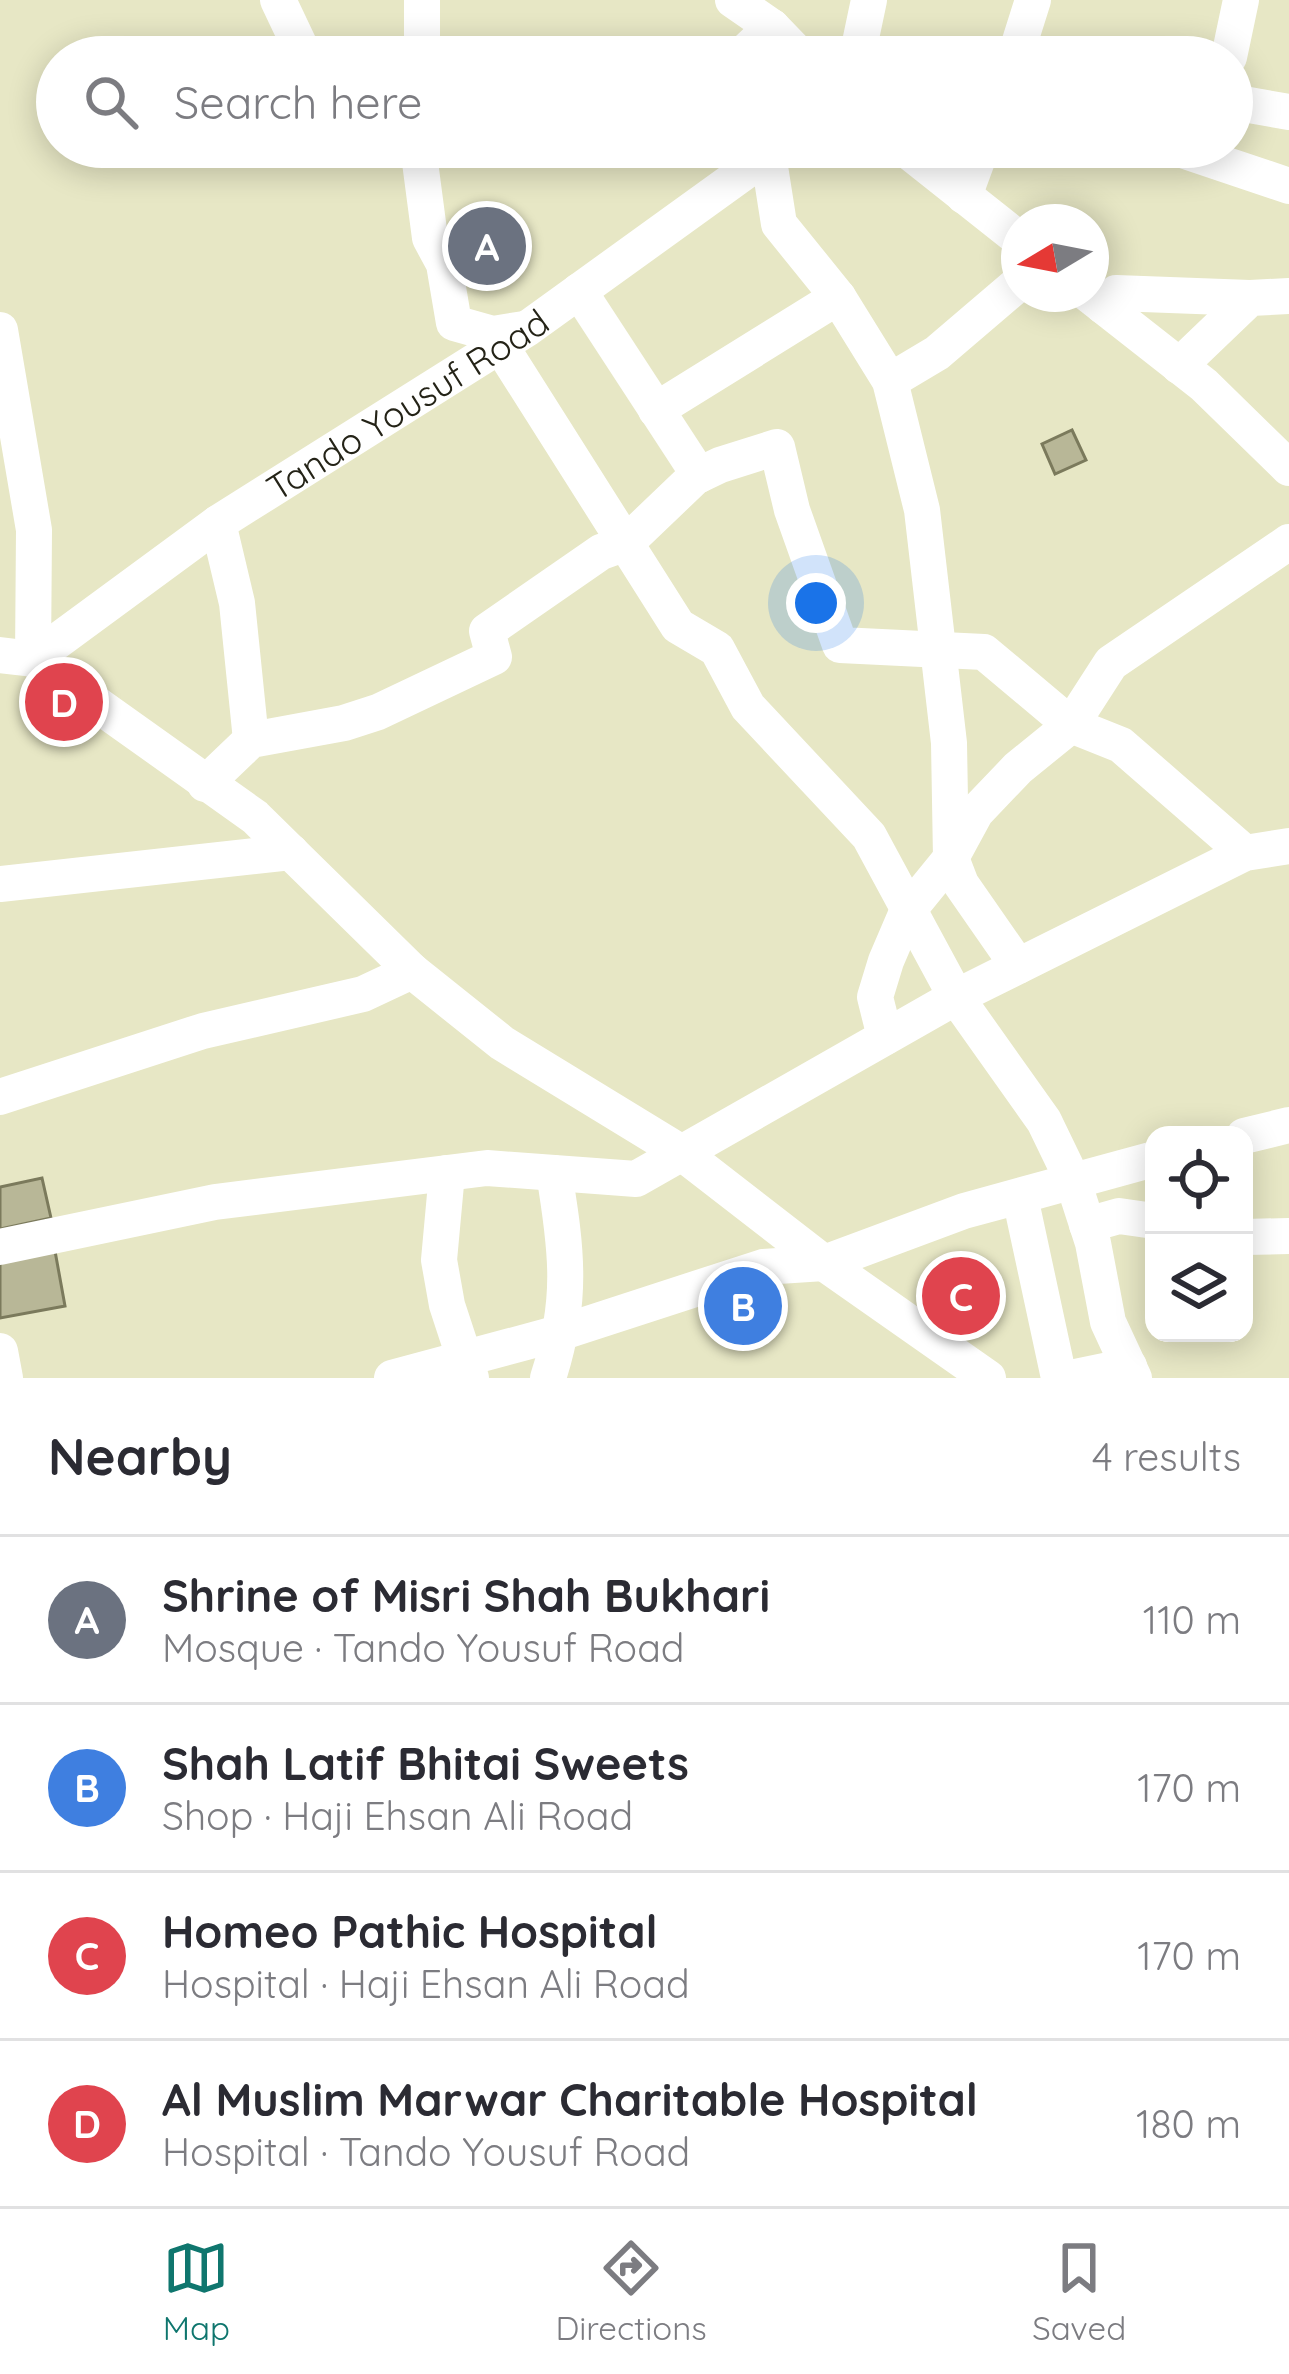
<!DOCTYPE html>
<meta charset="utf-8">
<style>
body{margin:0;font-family:Quicksand,sans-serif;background:#f2f2f3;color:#2b2b33}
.controls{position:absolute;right:36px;bottom:36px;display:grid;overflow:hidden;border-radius:24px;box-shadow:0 6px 30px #0003}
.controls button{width:108px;height:108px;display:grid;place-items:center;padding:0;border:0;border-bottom:3px solid #e1e1e2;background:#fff;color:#2b2b33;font:60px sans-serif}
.compass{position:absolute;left:1001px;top:204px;width:108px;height:108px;border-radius:50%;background:#fff;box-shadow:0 6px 30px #0003;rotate:260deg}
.you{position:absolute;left:816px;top:603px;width:42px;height:42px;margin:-30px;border:9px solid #fff;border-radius:50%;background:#1a73e8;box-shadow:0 0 0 18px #1a73e833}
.badge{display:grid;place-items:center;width:78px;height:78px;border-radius:50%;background:#0f766e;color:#fff;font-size:39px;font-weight:700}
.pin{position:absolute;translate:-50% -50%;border:6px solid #fff;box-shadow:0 3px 12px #0006}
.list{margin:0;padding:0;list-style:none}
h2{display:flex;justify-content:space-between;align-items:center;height:156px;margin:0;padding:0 48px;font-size:51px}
h2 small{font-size:39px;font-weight:400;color:#7c7c81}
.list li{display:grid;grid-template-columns:78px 1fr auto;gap:36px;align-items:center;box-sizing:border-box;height:168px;padding:0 48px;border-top:3px solid #e1e1e2}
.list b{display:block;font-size:45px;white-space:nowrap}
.list p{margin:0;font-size:39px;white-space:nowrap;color:#7c7c81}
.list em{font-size:39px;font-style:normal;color:#7c7c81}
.icon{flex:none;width:66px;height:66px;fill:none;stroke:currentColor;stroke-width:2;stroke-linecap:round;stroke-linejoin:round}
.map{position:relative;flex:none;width:1289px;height:1378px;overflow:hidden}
.search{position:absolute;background:#fff;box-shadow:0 6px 30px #0003;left:36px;right:36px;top:36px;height:132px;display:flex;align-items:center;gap:30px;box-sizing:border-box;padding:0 42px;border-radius:66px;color:#7c7c81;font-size:45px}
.sheet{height:828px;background:#fff}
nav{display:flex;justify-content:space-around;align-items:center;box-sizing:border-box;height:168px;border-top:3px solid #e1e1e2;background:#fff;font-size:33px;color:#7c7c81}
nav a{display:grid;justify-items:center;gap:6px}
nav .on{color:#0f766e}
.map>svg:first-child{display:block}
.building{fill:#b8b797;stroke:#7b7a5c;stroke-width:3}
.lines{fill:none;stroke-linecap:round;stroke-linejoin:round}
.minor{stroke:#fff;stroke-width:36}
.labels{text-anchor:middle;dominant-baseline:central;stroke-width:12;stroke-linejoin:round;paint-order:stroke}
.street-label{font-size:36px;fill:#242317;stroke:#e7e7c5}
</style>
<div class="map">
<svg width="1289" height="1378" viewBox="0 0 1289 1378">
<rect width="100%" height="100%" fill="#e7e7c5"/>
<g class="building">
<path d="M 1072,430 L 1086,460 L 1055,474 L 1042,444 Z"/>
<path d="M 42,1178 L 51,1218 L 0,1229 L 0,1187 Z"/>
<path d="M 55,1251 L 65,1306 L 0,1318 L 0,1262 Z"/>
</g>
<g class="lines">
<g class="minor">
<path d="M 278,0 L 305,57"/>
<path d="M 733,0 L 772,27 L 801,57"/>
<path d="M 422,57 L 422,0"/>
<path d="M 740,57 L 772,27"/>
<path d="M 857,57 L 869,0"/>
<path d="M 1015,57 L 1033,0"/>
<path d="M 1229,57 L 1241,0"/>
<path d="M 1232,102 L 1289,112"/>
<path d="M 418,147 L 430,238 L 444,264 L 454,323 L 493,334 L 524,329"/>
<path d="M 763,147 L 768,154 L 779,224 L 838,297 L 890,381 L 922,510 L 949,743 L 951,858 L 961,884 L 1018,966"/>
<path d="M 903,147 L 1019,239"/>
<path d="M 1173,147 L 1289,186"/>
<path d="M 964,196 L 982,147"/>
<path d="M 579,291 L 699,475"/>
<path d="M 1088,294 L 1204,385 L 1289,468"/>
<path d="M 1103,306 L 1116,293 L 1250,298"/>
<path d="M 0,330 L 34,530 L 33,659"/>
<path d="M 500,345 L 678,626 L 717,649 L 748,707 L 869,836 L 956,997 L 1044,1121 L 1073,1181 L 1093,1243 L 1108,1322 L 1134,1378"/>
<path d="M 1179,366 L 1250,298 L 1289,296"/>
<path d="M 890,381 L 937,353 L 1019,283"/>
<path d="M 656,410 L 838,297"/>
<path d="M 218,523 L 237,603 L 251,740"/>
<path d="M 0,655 L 33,659 L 255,817 L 412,971 L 502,1043 L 682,1153 L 824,1263 L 988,1378"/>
<path id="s1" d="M 33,659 L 218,523 L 528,328 L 779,147"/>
<path d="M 205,784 L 251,740 L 344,723 L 378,712 L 494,657 L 487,631 L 601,552 L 626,543 L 695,477 L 720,465 L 777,447 L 792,510 L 840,645 L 984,652 L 1071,725 L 1121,745 L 1245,853"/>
<path d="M 0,884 L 291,852"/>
<path d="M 885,1037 L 875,997 L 886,961 L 907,912 L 951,858 L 976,812 L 1018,768 L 1071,725 L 1111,663 L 1289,542"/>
<path d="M 0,1097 L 203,1031 L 363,994 L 412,971"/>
<path d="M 1244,1136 L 1289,1125"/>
<path d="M 447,1173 L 439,1260 L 447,1305 L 471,1378"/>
<path d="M 1020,1197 L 1059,1378"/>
<path d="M 1087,1225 L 1119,1216 L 1154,1221"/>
<path d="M 1244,1237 L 1289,1236"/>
<path d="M 0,1247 L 215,1202 L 487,1168 L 636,1179 L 956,997 L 1245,853 L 1289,846"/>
<path d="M 0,1351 L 5,1378"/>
<path d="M 392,1378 L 563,1332 L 763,1267 L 824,1263 L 964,1211 L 1154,1159"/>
<path d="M 548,1378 C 573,1301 567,1251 554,1173"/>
<path d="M 1071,1378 L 1129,1366"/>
</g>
</g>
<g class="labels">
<g class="street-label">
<text stroke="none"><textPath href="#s1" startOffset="453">Tando Yousuf Road</textPath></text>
</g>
</g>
</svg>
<div class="controls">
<button><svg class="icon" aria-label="locate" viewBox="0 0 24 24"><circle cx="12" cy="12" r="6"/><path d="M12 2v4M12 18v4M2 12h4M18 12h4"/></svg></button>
<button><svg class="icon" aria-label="layers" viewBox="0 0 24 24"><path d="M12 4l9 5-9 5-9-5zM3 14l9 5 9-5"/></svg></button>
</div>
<svg class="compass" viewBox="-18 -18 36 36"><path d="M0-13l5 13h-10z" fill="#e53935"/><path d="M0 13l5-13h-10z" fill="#7c7c81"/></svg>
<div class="you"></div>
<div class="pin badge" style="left:487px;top:246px;background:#6b7280">A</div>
<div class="pin badge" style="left:743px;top:1306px;background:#3f7fe0">B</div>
<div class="pin badge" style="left:961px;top:1296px;background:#e0444e">C</div>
<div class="pin badge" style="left:64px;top:702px;background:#e0444e">D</div>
<div class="search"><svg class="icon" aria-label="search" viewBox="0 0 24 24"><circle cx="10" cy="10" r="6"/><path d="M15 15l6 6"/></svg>Search here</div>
</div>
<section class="sheet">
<h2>Nearby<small>4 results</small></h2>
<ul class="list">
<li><span class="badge" style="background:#6b7280">A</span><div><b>Shrine of Misri Shah Bukhari</b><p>Mosque · Tando Yousuf Road</p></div><em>110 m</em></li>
<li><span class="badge" style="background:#3f7fe0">B</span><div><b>Shah Latif Bhitai Sweets</b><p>Shop · Haji Ehsan Ali Road</p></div><em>170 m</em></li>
<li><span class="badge" style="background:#e0444e">C</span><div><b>Homeo Pathic Hospital</b><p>Hospital · Haji Ehsan Ali Road</p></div><em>170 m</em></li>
<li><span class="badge" style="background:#e0444e">D</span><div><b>Al Muslim Marwar Charitable Hospital</b><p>Hospital · Tando Yousuf Road</p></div><em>180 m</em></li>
</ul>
</section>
<nav>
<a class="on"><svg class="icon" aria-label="map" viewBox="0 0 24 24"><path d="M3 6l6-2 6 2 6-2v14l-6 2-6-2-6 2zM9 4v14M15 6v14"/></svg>Map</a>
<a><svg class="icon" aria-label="directions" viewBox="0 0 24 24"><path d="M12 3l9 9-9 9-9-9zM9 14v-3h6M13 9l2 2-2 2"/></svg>Directions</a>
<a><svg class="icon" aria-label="saved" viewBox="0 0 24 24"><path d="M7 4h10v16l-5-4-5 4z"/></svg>Saved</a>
</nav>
